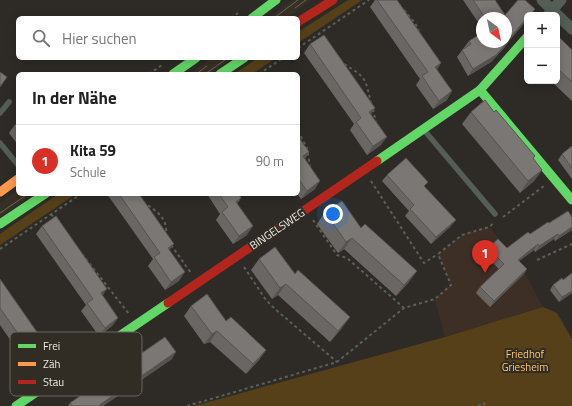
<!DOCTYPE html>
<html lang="de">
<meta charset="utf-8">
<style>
body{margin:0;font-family:"Titillium Web",sans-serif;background:#f2f2f2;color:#222}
.controls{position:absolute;right:12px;top:12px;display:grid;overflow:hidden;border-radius:6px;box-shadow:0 2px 10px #0003}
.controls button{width:36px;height:36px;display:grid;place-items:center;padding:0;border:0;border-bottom:1px solid #e0e0e0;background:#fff;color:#222;font:20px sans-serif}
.compass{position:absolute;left:476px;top:12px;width:36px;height:36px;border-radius:50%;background:#fff;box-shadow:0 2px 10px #0003;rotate:147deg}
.you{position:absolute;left:333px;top:214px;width:14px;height:14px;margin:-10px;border:3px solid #fff;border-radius:50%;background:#1a73e8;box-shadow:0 0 0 6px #1a73e833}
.badge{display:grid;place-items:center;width:26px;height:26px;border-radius:50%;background:#d93025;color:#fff;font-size:13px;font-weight:700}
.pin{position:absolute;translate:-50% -33px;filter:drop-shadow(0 1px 2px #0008)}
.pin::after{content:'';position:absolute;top:21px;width:14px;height:12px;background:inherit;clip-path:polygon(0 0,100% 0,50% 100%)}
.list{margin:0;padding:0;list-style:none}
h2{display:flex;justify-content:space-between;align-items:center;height:52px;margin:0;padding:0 16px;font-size:17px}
h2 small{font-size:13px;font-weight:400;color:#767676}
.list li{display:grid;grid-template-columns:26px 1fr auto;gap:12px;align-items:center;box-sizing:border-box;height:72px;padding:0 16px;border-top:1px solid #e0e0e0}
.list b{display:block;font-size:15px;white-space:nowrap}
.list p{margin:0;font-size:13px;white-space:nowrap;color:#767676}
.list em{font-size:13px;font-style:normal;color:#767676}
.icon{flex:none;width:22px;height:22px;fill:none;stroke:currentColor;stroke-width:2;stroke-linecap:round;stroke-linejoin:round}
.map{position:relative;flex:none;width:572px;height:406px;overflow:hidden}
.search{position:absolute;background:#fff;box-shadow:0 2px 10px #0003;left:16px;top:16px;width:284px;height:44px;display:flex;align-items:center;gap:10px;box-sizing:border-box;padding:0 14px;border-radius:6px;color:#767676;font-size:15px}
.panel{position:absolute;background:#fff;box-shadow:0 2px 10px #0003;left:16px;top:72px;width:284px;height:124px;border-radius:6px}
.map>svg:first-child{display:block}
.built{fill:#383024}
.education{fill:#3e2f26}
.green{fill:#554019}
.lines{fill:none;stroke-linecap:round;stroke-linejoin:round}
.path{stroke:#5a5f5a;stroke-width:2;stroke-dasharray:3 3;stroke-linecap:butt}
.lane{stroke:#555d57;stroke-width:5.5}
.street{stroke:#555d57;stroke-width:11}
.fast{stroke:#63d668;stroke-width:9}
.slow{stroke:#ff974d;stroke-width:9}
.jam{stroke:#b3261e;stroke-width:9}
.tram{stroke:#646662;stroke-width:1}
.wall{fill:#696664}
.shaded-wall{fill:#555351}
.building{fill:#7a7774;stroke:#555351}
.labels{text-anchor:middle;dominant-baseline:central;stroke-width:4;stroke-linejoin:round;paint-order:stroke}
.street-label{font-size:11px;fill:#eeebe6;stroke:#312c24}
.park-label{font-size:11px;fill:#ffc869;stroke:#312c24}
.key{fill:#312c24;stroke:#6a655e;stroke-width:1}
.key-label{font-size:11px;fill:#eeebe6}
</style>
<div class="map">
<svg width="572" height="406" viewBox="0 0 572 406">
<rect width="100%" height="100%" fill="#2e2b27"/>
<g class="built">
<path d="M 293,0 L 311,0 L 287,18 L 269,18 Z"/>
<path d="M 213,58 L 232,58 L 209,74 L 189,74 Z"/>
<path d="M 18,191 L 18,194 L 33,194 L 0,217 L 0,203 Z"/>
</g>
<path class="education" d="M 489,227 L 518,261 L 543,307 L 445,337 L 435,299 L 451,285 L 438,254 L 462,235 Z"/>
<g class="green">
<path d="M 348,0 L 362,0 L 298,43 L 298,32 Z"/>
<path d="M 258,58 L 276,58 L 252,74 L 234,74 Z"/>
<path d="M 58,194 L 76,194 L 0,245 L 0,234 Z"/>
<path d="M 543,307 L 557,313 L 572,339 L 572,406 L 194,406 L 445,337 Z"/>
</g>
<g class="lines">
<g class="path">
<path d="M 404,10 L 415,23 L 419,31"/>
<path d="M 231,18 L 238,13"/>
<path d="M 298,48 L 369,0"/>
<path d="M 344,64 C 367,78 365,78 371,103"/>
<path d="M 149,74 L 162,65"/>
<path d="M 259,74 L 283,58"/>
<path d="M 373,109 L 376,123"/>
<path d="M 298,131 L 307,148 L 310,167"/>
<path d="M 371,181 L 424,263 L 438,254"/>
<path d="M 143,202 C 156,211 168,217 166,235"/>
<path d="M 51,214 L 55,219"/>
<path d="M 503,217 L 544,186"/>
<path d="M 313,220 L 337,255 L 347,258 L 404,308"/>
<path d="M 171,245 L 191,273"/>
<path d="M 0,249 L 81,194"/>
<path d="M 82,254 L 129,314"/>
<path d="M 537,260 L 572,244"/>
<path d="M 244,267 L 266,300 L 275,309 L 337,362"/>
<path d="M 37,334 L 59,362"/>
<path d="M 187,406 L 337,362 L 404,308 L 435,299 L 451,285 L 438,254 L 462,235 L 489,227 L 494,223"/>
<path d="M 478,406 L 484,403 L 485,406"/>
</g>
<g class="lane">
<path d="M 0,113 L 9,102"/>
<path d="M 424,130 L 495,214"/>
<path d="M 0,143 L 18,165"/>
</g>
<g class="street">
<path d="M 542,0 L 572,29"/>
<path d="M 548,15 L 561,0"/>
</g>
<g class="fast">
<path d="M 252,18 L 276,0"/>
<path d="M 173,74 L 196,58"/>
<path d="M 220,74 L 244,58"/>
<path d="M 480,90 L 572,200"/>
<path d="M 377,161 L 480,90 L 527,37"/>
<path d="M 0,224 L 45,194"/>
<path d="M 16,406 L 168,303"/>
</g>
<path class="slow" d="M 0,192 L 18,179"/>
<g class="jam">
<path d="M 298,22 L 333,0"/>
<path d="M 168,303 L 377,161"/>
</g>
<g class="tram">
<path d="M 295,8 L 306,0"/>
<path d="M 274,18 L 298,0"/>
<path d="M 196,74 L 207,66"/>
<path d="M 205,74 L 228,58"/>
<path d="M 0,213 L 28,194"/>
</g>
</g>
<g class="wall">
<path d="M 375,0 L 397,0 L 441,63 L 437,69 L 447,100 L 433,109 L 416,85 L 420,79 L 370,7 Z"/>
<path d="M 463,0 L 495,0 L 505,15 L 527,15 L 527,20 L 509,41 L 504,48 L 491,62 L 468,76 L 457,57 L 469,41 L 506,18 L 482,18 L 482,28 Z"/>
<path d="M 557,35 L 572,50 L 572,101 L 551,81 L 557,81 Z"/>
<path d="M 310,44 L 375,108 L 371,114 L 381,145 L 367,155 L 350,130 L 354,124 L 304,53 Z"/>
<path d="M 471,112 L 533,159 L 542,170 L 534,181 L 520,193 L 462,124 Z"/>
<path d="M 18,123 L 18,145 L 9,133 L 14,126 Z"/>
<path d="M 298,136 L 309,152 L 305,159 L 315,189 L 301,199 L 297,194 L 298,194 Z"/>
<path d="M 572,146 L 572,179 L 558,160 L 562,154 Z"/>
<path d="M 387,175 L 425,187 L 451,226 L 431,244 L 405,216 L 409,211 L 382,181 Z"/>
<path d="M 107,194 L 139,194 L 174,244 L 169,250 L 179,281 L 165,290 L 148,266 L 153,259 Z"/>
<path d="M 207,194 L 239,194 L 241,198 L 237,204 L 247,235 L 233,244 L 216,220 L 220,214 Z"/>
<path d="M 325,212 L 361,228 L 409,282 L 396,296 L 344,249 L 338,253 L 317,224 Z"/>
<path d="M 549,223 L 572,230 L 555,241 L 554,239 L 535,252 L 534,250 L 519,261 L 527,269 L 523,275 L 490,307 L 476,293 L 480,287 L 499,269 L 484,254 L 488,248 L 507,248 L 530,234 Z"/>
<path d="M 42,226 L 103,296 L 118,318 L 112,326 L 99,336 L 81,311 L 86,305 L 36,234 Z"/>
<path d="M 259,259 L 295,274 L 342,328 L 330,342 L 278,295 L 272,299 L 251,270 Z"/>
<path d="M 0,279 L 35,342 L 51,364 L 45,373 L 31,382 L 14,358 L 18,351 L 0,325 Z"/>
<path d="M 563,280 L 572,293 L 559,302 L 550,290 L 553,285 Z"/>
<path d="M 191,306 L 226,321 L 266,350 L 259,360 L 246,374 L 210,342 L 204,344 L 184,316 Z"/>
<path d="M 172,359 L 103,406 L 68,406 L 70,403 Z"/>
</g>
<g class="shaded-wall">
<path d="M 527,18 L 527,20 L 503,47 L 508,40 Z"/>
<path d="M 509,41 L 504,48 L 491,62 L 468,76 L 473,69 Z"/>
<path d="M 441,63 L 435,71 L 435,67 Z"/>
<path d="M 452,91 L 447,100 L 433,109 L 439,101 Z"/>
<path d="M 375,108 L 369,116 L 369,112 Z"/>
<path d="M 387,137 L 381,145 L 367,155 L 373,146 Z"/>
<path d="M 309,152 L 303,161 L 303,156 Z"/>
<path d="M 542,170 L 534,181 L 520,193 L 528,181 Z"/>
<path d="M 320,181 L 315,189 L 301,199 L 307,191 Z"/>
<path d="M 241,198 L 236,206 L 236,202 Z"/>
<path d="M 456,220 L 451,226 L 431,244 L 436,237 Z"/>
<path d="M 253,226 L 247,235 L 233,244 L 239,236 Z"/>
<path d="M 572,227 L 572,230 L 555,241 L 559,236 Z"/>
<path d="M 558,234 L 554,239 L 535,252 L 539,246 Z"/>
<path d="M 352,238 L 344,249 L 338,253 L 346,242 Z"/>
<path d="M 174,244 L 168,252 L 168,248 Z"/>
<path d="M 538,244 L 534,250 L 514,265 L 518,260 Z"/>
<path d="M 527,269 L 523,275 L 490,307 L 494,301 Z"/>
<path d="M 417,271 L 409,282 L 396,296 L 404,285 Z"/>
<path d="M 185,272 L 179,281 L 165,290 L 171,282 Z"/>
<path d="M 286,284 L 278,295 L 272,299 L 280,288 Z"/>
<path d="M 107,289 L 101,298 L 101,293 Z"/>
<path d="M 572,291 L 572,293 L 559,302 L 562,297 Z"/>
<path d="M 350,317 L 342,328 L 330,342 L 338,331 Z"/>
<path d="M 118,318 L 112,326 L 99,336 L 105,328 Z"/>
<path d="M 217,331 L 210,342 L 204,344 L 212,334 Z"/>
<path d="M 39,335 L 33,344 L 34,340 Z"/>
<path d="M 266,350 L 259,360 L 246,374 L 253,364 Z"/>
<path d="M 176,352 L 172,359 L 103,406 L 98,406 Z"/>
<path d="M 51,364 L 45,373 L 31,382 L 37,374 Z"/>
</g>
<g class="building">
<path d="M 377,0 L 397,0 L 441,63 L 435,67 L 452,91 L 439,101 L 422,76 L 428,72 Z"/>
<path d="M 473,0 L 495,0 L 505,15 L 518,0 L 525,0 L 535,9 L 530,15 L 527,15 L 527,18 L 508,40 L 509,41 L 496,55 L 473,69 L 462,50 L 471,44 L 469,41 L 482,33 L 482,42 L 506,42 L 506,18 L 485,18 Z"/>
<path d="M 324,35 L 375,108 L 369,112 L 387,137 L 373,146 L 356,122 L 361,118 L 310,44 Z"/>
<path d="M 557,35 L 572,50 L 572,82 L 557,68 Z"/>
<path d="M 0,72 L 7,77 L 0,87 Z"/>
<path d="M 485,100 L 494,112 L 496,110 L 535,156 L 533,158 L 542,170 L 528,181 L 471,112 Z"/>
<path d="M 18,123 L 18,132 L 14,126 Z"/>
<path d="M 298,136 L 309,152 L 303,156 L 320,181 L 307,191 L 298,178 Z"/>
<path d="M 572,146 L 572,168 L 562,154 Z"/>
<path d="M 406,158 L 428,182 L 424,186 L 456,220 L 436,237 L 410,209 L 414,205 L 387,175 Z"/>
<path d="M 119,194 L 139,194 L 174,244 L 168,248 L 185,272 L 171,282 L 154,257 L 160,253 Z"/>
<path d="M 219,194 L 239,194 L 241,198 L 236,202 L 253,226 L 239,236 L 222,212 L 228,207 Z"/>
<path d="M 342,201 L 361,228 L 365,224 L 417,271 L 404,285 L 352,238 L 346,242 L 325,212 Z"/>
<path d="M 568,211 L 572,217 L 572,227 L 559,236 L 558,234 L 539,246 L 538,244 L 518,260 L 527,269 L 494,301 L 480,287 L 504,264 L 488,248 L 498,239 L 507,248 L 528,232 L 530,234 L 548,222 L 549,223 Z"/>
<path d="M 56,216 L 107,289 L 101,293 L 118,318 L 105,328 L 87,303 L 93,299 L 42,226 Z"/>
<path d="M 275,247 L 295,274 L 298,270 L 350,317 L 338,331 L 286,284 L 280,288 L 259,259 Z"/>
<path d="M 572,273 L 572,291 L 562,297 L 553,285 L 562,278 L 563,280 Z"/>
<path d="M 0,279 L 39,335 L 34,340 L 51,364 L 37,374 L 20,349 L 26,345 L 0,308 Z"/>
<path d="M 207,294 L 226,321 L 231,317 L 266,350 L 253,364 L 217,331 L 212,334 L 191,306 Z"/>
<path d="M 165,337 L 176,352 L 98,406 L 72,406 L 70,403 Z"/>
</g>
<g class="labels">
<g class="street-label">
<text transform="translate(277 229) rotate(-34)">BINGELSWEG</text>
</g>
<g class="park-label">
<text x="525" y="354">Friedhof<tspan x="525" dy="13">Griesheim</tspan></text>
</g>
</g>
<rect x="10" y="332" width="132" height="64" rx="6" class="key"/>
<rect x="18" y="344" width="18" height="4" fill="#63d668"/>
<rect x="18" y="362" width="18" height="4" fill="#ff974d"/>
<rect x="18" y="380" width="18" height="4" fill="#b3261e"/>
<g class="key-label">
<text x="43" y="350">Frei</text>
<text x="43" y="368">Zäh</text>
<text x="43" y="386">Stau</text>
</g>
</svg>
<div class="controls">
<button>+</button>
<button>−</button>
</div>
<svg class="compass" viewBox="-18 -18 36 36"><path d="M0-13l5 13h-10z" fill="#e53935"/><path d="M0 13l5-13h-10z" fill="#767676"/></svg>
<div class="you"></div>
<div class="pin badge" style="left:485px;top:273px">1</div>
<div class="search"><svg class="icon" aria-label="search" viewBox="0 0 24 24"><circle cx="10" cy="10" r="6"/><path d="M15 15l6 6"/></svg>Hier suchen</div>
<section class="panel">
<h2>In der Nähe<small></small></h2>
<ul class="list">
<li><span class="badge">1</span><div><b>Kita 59</b><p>Schule</p></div><em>90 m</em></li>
</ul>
</section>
</div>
